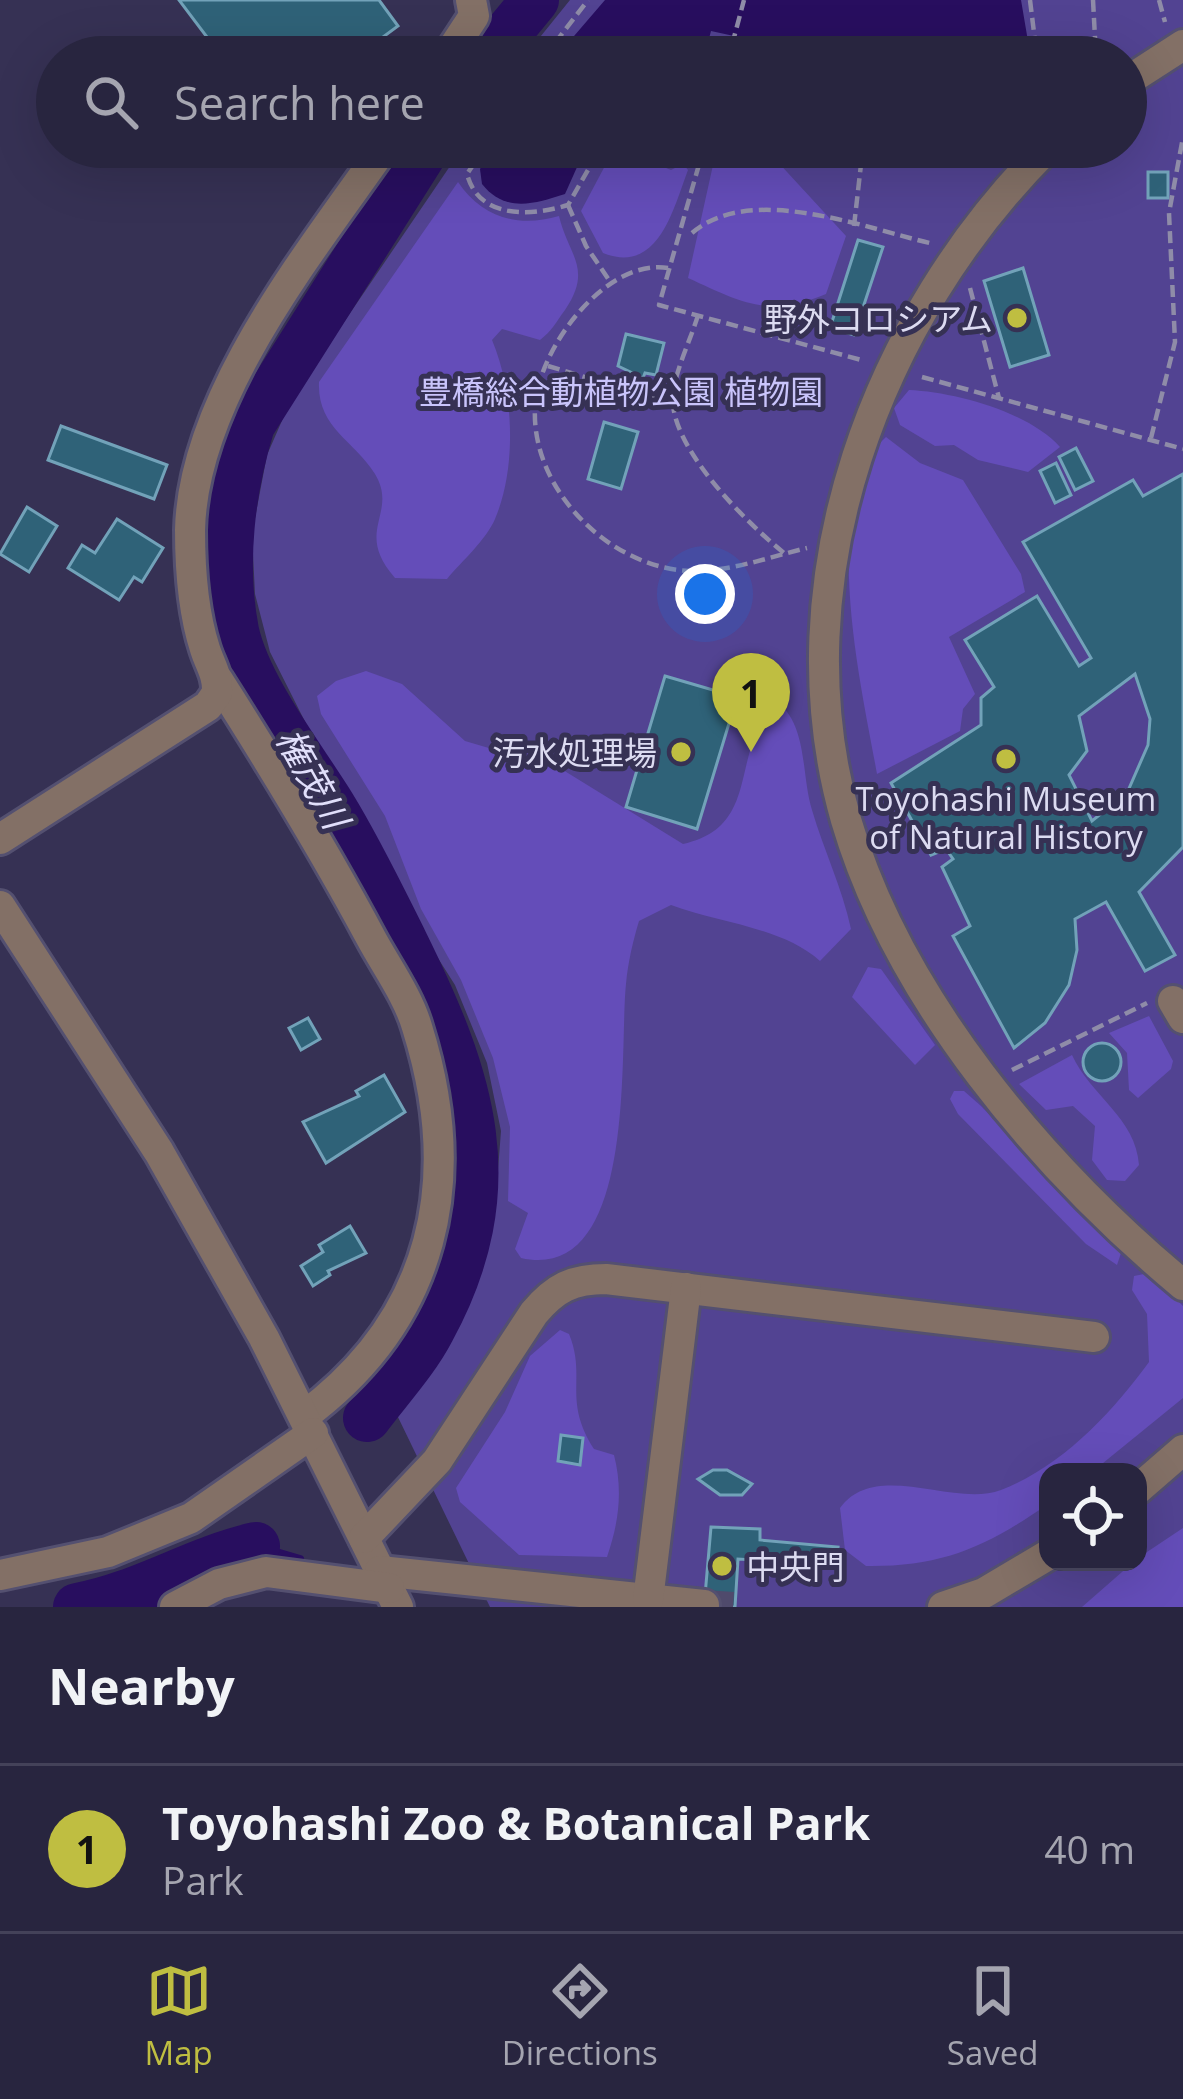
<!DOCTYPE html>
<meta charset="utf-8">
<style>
body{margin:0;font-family:"Open Sans","Noto Sans JP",sans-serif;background:#34314a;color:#f1f3f6}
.controls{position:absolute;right:36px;bottom:36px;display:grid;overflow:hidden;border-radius:24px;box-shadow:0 12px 48px #0002}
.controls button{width:108px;height:108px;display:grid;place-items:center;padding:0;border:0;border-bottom:3px solid #444259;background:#28253f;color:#f1f3f6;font:60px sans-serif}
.you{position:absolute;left:705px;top:594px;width:42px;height:42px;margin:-30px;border:9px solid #fff;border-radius:50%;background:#1a73e8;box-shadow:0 0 0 18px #1a73e833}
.badge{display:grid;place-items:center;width:78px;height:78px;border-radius:50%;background:#bfbe41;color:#111;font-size:39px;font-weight:700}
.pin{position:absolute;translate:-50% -99px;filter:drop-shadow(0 3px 6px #0008)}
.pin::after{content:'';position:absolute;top:63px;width:42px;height:36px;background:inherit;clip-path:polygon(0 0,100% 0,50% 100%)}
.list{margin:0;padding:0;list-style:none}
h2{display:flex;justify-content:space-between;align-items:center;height:156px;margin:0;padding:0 48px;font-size:51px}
h2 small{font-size:39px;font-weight:400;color:#a5a5b0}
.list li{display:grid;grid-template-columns:78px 1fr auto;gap:36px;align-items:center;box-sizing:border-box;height:168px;padding:0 48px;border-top:3px solid #444259}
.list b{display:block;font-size:45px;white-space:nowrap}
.list p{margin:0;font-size:39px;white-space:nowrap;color:#a5a5b0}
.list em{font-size:39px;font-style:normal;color:#a5a5b0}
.icon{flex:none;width:66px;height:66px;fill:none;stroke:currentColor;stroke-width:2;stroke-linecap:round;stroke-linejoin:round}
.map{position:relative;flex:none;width:1183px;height:1607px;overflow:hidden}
.search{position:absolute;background:#28253f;box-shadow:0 12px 48px #0002;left:36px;right:36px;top:36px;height:132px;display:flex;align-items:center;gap:30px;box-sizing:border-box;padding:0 42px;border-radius:66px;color:#a5a5b0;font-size:45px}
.sheet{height:324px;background:#28253f}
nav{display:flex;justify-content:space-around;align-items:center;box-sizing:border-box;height:168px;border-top:3px solid #444259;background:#28253f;font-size:33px;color:#a5a5b0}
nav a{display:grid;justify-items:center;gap:6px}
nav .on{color:#bfbe41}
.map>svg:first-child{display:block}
.green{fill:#524392;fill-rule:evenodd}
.forest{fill:#644db9}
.water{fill:#280e5f}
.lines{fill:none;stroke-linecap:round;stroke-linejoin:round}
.stream{stroke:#280e5f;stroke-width:8}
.river{stroke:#280e5f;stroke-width:48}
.building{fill:#2f6278;stroke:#72a2b9;stroke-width:3;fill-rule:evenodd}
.minor-tunnel{stroke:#4f4a6c;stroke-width:30;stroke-dasharray:30 15;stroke-linecap:butt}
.minor-casing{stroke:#545070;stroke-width:36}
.path{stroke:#8f8ca8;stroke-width:4.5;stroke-dasharray:12 6;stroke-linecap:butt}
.minor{stroke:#837066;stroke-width:30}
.poi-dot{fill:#bfbe41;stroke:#363154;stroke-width:4.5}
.labels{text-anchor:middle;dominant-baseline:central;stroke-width:10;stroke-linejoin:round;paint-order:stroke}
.poi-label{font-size:33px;fill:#dcdbf1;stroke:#363154;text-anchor:end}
.park-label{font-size:33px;fill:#c9c4fb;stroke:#363154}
.water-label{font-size:36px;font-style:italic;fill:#e1dffb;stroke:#363154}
</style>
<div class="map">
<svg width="1183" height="1607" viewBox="0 0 1183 1607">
<rect width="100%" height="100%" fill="#363154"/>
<path class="green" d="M 570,0 L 1183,0 L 1183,1607 L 490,1607 L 396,1413 L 450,1336 L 471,1284 L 497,1183 L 501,1131 L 487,1063 L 455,985 L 370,851 L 270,652 L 255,594 L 252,534 L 267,455 L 291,400 L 463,147 L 1126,147 L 1126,57 L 524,57 ZM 1048,1472 L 1138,1472 L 1138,1562 L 1048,1562 Z"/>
<g class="forest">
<path d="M 615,147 L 639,147 L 644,159 L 671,170 L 683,164 L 688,170 C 673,210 658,275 603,253 L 581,211 Z"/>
<path d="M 717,147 L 764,147 L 846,236 L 826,294 C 768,318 743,303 688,278 Z"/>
<path d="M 458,182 C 482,218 519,228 559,216 C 569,257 593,268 565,310 C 556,322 552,331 540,340 L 502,329 L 492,340 C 514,392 517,467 495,519 C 486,540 462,561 447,579 L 395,578 C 353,530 399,514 375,474 C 354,440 317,428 319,382 Z"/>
<path d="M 909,390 C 955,392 1029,412 1060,447 L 1028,472 L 978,460 L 954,445 L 935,446 L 900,425 L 894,408 Z"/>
<path d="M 886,437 L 920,463 L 963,480 L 1021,574 L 1025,592 L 949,637 L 975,694 L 963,709 L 960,731 L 877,774 C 862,689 817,502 886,437 Z"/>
<path d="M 366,671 L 402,684 L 465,741 L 563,770 L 683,844 C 765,826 727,746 778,702 C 808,728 801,774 812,810 C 824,851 842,887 851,929 L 820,961 C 782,927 719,923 671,905 L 639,921 C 633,941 628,962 626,984 C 619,1050 638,1284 521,1258 L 515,1249 L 528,1213 L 508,1201 L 510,1127 L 493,1058 L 461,980 L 421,909 L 385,816 L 321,714 L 317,696 L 336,681 Z"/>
<path d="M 868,967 L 881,969 L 935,1045 L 915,1065 L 852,997 Z"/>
<path d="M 1149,1016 L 1173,1061 L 1171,1069 L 1138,1098 L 1129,1090 L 1127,1053 L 1109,1033 Z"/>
<path d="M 1072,1055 C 1090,1095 1136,1118 1139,1165 L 1125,1181 L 1107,1180 L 1092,1160 L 1095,1126 L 1073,1106 L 1046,1110 L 1019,1084 Z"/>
<path d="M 954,1091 L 964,1091 L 981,1106 L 1121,1253 L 1117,1265 L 1086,1244 L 958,1114 L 950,1099 Z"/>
<path d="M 1149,1273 L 1183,1306 L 1183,1398 L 1092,1472 L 1048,1472 L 1048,1504 C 986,1547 942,1567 866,1566 L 845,1550 L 840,1508 C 876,1459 953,1508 1001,1490 C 1061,1467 1112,1413 1149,1362 L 1147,1314 L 1132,1290 L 1134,1276 Z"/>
<path d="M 560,1330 L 569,1334 C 587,1378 562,1399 594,1449 L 614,1455 C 623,1490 619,1522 607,1557 L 519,1555 L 460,1502 L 456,1488 L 505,1412 L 530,1356 Z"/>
<path d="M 1183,1528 L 1183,1607 L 1082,1607 L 1138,1558 Z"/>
</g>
<g class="water">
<path d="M 605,0 L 1021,0 L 1030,53 L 1028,57 L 755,57 L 757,41 L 711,31 L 707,46 L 696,46 L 692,57 L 556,57 Z"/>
<path d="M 494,147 L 586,147 L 565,194 C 534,204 505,213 482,184 L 480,169 Z"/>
</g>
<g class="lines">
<path class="stream" d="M 256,1546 L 300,1559"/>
<g class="river">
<path d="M 488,57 L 535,0"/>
<path d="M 367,1418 C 388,1390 415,1361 431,1330 C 509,1187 471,1078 404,942 C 381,896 359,850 332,806 C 301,756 247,687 235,631 C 222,563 231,490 251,425 L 427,147"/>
<path d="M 77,1607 C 142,1595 194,1560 256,1546"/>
</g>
</g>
<g class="building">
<path d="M 179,0 L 379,0 L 398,26 L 356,57 L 222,57 Z"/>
<path d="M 649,147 L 676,147 L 671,164 L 646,157 Z"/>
<rect x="1148" y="172" width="20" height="26"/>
<path d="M 858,240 L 883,247 L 854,335 L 830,328 Z"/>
<path d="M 1023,268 L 1049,355 L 1010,367 L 984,281 Z"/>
<path d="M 626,334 L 664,343 L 656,375 L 645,373 L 643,378 L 618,366 Z"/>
<path d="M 604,422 L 638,432 L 621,489 L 588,479 Z"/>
<path d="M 61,426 L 167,465 L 154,499 L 48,460 Z"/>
<path d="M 1076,448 L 1093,481 L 1075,490 L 1059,457 Z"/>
<path d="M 1056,463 L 1071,495 L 1055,503 L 1040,471 Z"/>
<path d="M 1183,474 L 1183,847 L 1139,892 L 1175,955 L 1145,971 L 1106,902 L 1075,919 L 1077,950 L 1069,985 L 1045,1023 L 1014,1048 L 953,936 L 970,926 L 942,867 L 953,859 L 946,849 L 931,855 L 891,783 L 981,725 L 981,698 L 994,687 L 965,640 L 1037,596 L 1079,666 L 1091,658 L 1023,542 L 1133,480 L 1143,496 ZM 1135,674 L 1150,719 L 1148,745 L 1127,793 L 1092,821 L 1069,775 L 1087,751 L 1079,716 Z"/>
<path d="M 27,507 L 57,526 L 29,572 L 0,554 Z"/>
<path d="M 117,519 L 163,548 L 142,582 L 134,577 L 119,600 L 68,568 L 82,545 L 95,553 Z"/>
<path d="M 665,676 L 737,697 L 697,829 L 626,807 Z"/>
<path d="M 308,1018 L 320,1039 L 301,1050 L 289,1028 Z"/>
<circle cx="1102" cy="1062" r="19"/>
<path d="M 384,1075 L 405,1112 L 326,1163 L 303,1122 L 359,1096 L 356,1091 Z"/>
<path d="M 350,1226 L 366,1253 L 328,1271 L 330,1275 L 313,1286 L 301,1266 L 323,1252 L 319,1245 Z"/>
<path d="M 561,1435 L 583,1438 L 580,1465 L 558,1461 Z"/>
<path d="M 713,1470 L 727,1470 L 752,1484 L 742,1495 L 720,1495 L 698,1479 Z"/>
<path d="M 711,1527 L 760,1529 L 760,1540 L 838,1547 L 835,1567 L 774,1570 L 775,1561 L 738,1559 L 735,1607 L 704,1607 Z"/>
</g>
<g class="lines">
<path class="minor-tunnel" d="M 704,1605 L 733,1607"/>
<g class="minor-casing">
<g id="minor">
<path d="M 447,57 L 474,16 L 471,0"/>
<path d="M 1126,82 L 1183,45"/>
<path d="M 1048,147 C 877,317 777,580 846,820 C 899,1000 1042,1167 1183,1285"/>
<path d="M 218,680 C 272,765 324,850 371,938 C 386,966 408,996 417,1027 C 465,1180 436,1318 304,1416"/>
<path d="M 0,839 L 208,706 L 217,693 C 218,675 210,665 205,649 C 193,612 190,568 190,530 C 193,396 310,253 384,147"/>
<path d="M 0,906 L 159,1152 L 264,1338 L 398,1607"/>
<path d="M 1173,1001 L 1183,1018"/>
<path d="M 1138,1489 L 1183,1450"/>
<path d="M 364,1538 L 437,1461 L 534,1313 C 555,1288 572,1279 606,1279 L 1094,1337"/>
<path d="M 380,1571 L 704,1605"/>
<path d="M 0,1575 L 108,1552 L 191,1518 L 313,1433"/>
<path d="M 648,1600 L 686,1288"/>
<path d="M 175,1607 L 219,1584 L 266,1572 L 389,1588"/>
<path d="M 943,1607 L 984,1593 L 1048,1555"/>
</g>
</g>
<g class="path">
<path d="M 1030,0 L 1037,57"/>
<path d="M 1093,0 L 1096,57"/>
<path d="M 1159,0 L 1165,22"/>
<path d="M 732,45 L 744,0"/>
<path d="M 544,57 L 588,0"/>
<path d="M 485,147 L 467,174 C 479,220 532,216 568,205 L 601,147"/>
<path d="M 704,147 L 659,305 L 865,361"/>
<path d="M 568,205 L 586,246 L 611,283"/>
<path d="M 854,226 L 863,147"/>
<path d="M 692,233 C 751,182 867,229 934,244"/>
<path d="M 668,268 C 605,258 537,350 535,408 C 531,490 610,568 690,571 C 730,572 769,557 807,548"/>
<path d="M 970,288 L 999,398"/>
<path d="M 698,315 C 691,340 670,380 673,405 C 678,455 747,523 784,553"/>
<path d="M 548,366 L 672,403"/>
<path d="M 922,377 L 1183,449"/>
<path d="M 1151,438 L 1175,342 L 1169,213 L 1183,137"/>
<path d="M 1012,1070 L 1147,1003"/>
</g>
<use href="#minor" class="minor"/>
</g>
<g class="poi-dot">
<circle cx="1017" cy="318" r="12"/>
<circle cx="681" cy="752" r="12"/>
<circle cx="1006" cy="759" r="12"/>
<circle cx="722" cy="1566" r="12"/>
</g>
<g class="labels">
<g class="poi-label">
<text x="993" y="318">野外コロシアム</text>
<text x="657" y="752">汚水処理場</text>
<text x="1006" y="798" text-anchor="middle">Toyohashi Museum<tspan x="1006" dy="38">of Natural History</tspan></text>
<text x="746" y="1566" text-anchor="start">中央門</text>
</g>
<g class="park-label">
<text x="621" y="391">豊橋総合動植物公園 植物園</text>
</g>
<g class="water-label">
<text transform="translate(313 778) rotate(61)">権茂川</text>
</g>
</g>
</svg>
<div class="controls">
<button><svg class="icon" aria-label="locate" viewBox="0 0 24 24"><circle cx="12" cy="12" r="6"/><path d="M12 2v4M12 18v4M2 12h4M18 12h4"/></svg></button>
</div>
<div class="you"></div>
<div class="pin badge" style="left:751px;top:752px">1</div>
<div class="search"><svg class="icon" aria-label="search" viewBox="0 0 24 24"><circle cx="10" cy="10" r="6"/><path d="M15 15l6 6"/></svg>Search here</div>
</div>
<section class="sheet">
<h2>Nearby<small></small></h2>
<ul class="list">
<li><span class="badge">1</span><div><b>Toyohashi Zoo &amp; Botanical Park</b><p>Park</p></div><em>40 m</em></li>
</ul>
</section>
<nav>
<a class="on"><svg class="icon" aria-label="map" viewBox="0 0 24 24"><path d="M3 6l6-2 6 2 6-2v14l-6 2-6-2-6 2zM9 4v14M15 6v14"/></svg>Map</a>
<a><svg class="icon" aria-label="directions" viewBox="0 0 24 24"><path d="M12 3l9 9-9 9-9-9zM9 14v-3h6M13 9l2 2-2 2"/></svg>Directions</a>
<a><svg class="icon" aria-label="saved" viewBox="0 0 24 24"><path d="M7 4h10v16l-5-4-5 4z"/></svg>Saved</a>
</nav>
